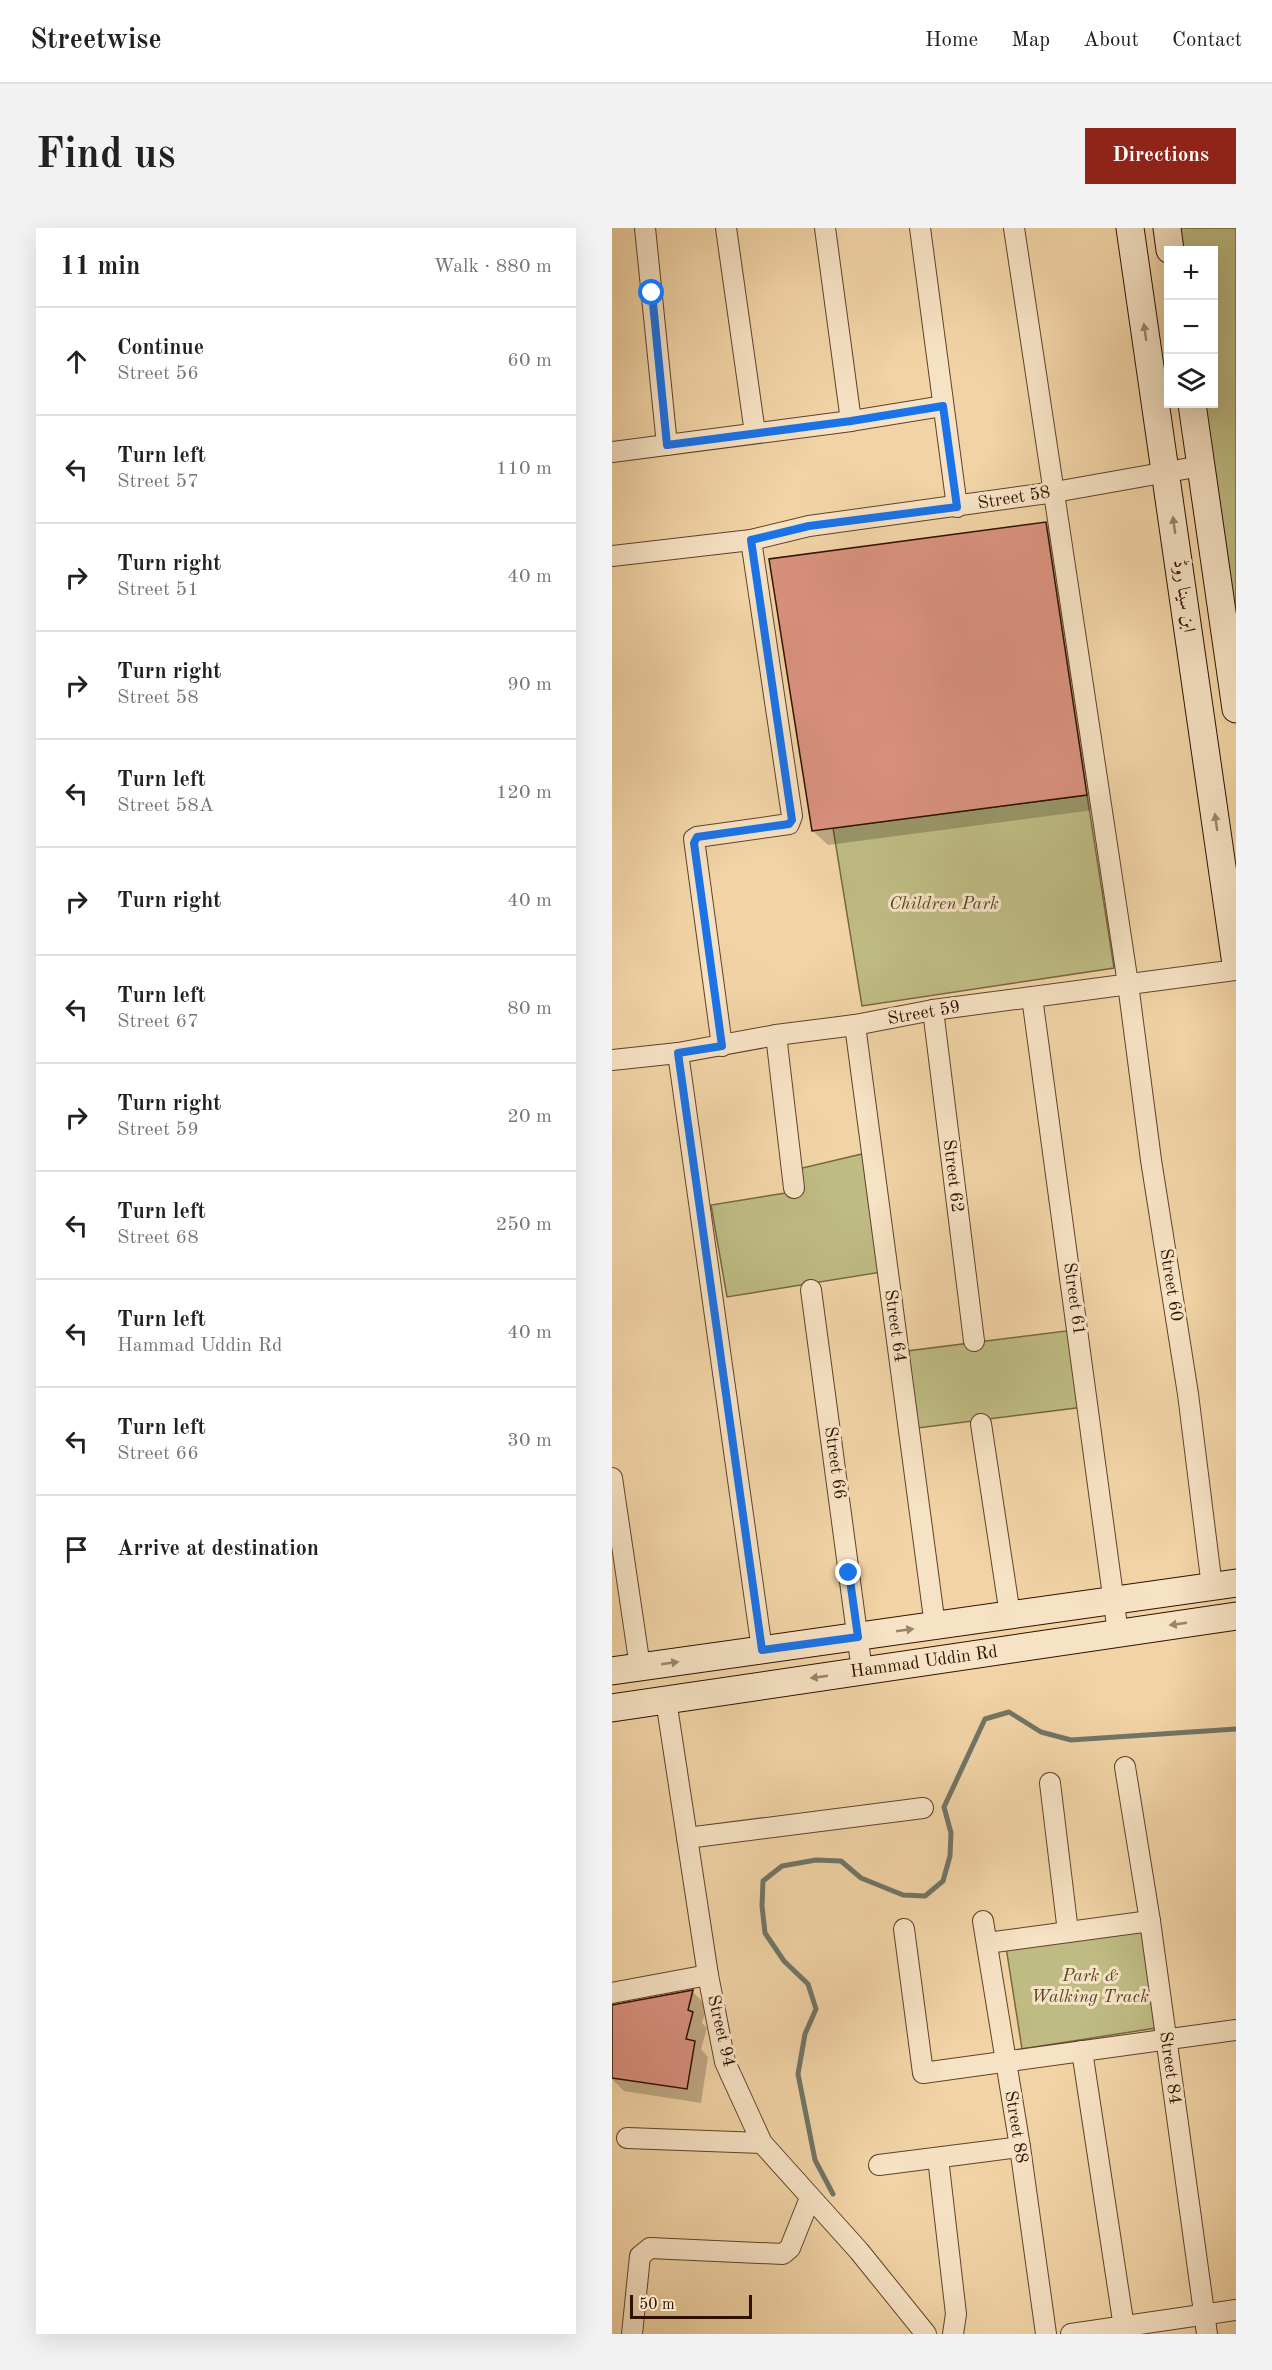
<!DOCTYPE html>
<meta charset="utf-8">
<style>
body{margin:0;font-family:"Old Standard TT",Amiri,serif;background:#f2f2f2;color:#202124}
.controls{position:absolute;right:18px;top:18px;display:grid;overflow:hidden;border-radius:0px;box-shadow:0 6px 24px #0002}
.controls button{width:54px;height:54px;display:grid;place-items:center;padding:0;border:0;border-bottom:2px solid #e0e0e0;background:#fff;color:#202124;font:30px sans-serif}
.scale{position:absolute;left:18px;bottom:15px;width:122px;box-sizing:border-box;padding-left:6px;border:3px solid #2f1100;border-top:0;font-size:16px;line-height:21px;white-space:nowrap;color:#2f1100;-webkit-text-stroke:4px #f6e2c4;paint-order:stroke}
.stop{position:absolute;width:18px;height:18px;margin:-14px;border:4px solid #1a73e8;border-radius:50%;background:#fff}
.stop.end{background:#1a73e8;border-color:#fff;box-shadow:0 2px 6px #0008}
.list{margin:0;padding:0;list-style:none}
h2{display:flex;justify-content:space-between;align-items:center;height:78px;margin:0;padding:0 24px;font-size:26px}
h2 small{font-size:20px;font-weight:400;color:#757577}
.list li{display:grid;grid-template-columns:39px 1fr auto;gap:18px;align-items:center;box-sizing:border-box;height:108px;padding:0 24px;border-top:2px solid #e0e0e0}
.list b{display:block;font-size:22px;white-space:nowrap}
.list p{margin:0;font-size:20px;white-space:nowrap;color:#757577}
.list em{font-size:20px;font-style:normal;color:#757577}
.icon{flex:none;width:33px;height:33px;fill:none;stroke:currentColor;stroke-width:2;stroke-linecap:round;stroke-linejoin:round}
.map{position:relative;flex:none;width:624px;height:2106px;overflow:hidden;border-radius:0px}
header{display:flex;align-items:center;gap:36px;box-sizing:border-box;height:84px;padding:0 30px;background:#fff;border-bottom:2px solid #e0e0e0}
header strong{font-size:28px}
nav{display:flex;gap:33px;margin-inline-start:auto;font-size:21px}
.intro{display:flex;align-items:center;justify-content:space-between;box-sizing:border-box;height:144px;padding:0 36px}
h1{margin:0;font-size:42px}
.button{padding:15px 27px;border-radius:0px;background:#8f2418;color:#fff;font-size:21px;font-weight:700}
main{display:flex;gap:36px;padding:0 36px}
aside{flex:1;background:#fff;border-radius:0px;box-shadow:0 6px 24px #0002}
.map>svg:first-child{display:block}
.green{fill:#bebb83;stroke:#766642;stroke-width:1.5}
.shadow{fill:#0003}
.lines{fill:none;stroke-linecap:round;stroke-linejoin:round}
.stream{stroke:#707566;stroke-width:5}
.building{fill:#d9917e;stroke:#2f1100;stroke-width:1.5}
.street-casing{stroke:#604229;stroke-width:22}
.secondary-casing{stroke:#2f1100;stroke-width:29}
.street{stroke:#f6e2c4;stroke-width:20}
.secondary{stroke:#f6e2c4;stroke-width:27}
.oneway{fill:#9c846c}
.route{stroke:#1a73e8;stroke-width:8}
.labels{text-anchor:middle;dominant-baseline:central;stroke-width:6;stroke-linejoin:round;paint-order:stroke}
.street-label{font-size:18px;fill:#2f1100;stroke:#f6e2c4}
.park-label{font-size:18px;font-style:italic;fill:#5a4427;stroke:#f6e2c4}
</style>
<header>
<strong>Streetwise</strong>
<nav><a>Home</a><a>Map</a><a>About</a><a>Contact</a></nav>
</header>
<div class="intro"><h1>Find us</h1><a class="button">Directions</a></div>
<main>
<aside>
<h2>11 min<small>Walk · 880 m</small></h2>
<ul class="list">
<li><svg class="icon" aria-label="ahead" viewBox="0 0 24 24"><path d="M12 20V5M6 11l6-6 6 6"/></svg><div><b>Continue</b><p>Street 56</p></div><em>60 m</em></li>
<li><svg class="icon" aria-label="left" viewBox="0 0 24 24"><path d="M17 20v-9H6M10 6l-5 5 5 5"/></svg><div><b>Turn left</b><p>Street 57</p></div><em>110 m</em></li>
<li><svg class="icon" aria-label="right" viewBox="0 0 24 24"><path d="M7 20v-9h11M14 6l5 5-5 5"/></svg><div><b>Turn right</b><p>Street 51</p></div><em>40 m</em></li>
<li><svg class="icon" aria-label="right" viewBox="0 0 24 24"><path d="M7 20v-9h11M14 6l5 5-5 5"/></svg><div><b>Turn right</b><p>Street 58</p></div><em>90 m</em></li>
<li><svg class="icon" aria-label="left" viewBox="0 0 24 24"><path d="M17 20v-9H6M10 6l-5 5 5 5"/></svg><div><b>Turn left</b><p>Street 58A</p></div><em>120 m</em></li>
<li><svg class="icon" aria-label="right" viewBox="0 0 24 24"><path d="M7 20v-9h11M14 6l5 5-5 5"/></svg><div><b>Turn right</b></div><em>40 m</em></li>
<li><svg class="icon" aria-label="left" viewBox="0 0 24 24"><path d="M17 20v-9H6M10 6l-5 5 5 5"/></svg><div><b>Turn left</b><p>Street 67</p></div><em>80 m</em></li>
<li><svg class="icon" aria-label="right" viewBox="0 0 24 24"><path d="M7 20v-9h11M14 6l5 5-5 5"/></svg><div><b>Turn right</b><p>Street 59</p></div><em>20 m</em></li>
<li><svg class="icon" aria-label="left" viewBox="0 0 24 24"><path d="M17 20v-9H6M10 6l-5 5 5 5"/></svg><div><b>Turn left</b><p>Street 68</p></div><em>250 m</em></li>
<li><svg class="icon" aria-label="left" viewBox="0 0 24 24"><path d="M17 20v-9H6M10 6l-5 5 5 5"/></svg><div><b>Turn left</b><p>Hammad Uddin Rd</p></div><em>40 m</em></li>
<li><svg class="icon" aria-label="left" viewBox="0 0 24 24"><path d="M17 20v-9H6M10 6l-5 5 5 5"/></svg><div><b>Turn left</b><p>Street 66</p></div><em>30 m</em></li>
<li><svg class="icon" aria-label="arrive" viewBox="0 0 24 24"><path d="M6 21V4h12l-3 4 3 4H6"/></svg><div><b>Arrive at destination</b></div></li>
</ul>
</aside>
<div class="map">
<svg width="624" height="2106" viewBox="0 0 624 2106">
<rect width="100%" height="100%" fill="#f1d3a5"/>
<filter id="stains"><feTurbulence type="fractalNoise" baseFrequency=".00333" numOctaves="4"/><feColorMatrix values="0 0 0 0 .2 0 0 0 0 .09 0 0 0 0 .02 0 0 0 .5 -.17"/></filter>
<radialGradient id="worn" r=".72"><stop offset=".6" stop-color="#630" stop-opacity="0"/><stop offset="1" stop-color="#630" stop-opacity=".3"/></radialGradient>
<g class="green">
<path d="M 562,0 L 624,0 L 624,425 L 588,176 L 602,176 L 602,22 L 566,22 Z"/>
<path d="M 475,567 L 502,740 L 250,778 L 221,600 Z"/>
<path d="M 254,925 L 270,1044 L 115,1069 L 99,977 L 186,963 L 186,941 Z"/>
<path d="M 462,1102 L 472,1179 L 306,1200 L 295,1123 Z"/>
<path d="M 529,1698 L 544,1800 L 410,1821 L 394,1719 Z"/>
</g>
<g class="shadow">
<path d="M 434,296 L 448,310 L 489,581 L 216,617 L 201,603 Z"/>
<path d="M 81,1764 L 95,1778 L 90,1795 L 95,1800 L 89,1821 L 96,1829 L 89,1875 L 12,1863 L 0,1851 L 0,1778 Z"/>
</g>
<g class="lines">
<path class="stream" d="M 221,1966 L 203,1932 L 186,1846 L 193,1806 L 204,1781 L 196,1756 L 172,1733 L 153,1705 L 150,1678 L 151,1653 L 170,1638 L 204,1632 L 229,1633 L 249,1650 L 291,1667 L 313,1668 L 331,1653 L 338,1628 L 339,1605 L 332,1579 L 373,1491 L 397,1484 L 429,1504 L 459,1512 L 624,1501"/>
</g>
<g class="building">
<path d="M 434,294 L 475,567 L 200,603 L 157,331 Z"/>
<path d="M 81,1762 L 76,1782 L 81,1784 L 74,1811 L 83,1813 L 75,1861 L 0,1850 L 0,1777 Z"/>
</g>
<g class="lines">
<g class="street-casing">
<g id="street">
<path d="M 33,0 L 55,217"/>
<path d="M 114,0 L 143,205"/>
<path d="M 213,0 L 239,193"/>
<path d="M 308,0 L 345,279"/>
<path d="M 402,0 L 516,756 L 539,932 L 576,1166 L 600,1359"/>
<path d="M 0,224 L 239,193 L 331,178"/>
<path d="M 0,328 L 139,312 L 197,298 L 443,264 L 589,238"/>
<path d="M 420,769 L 506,1405"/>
<path d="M 321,782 L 362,1113"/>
<path d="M 243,797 L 323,1398"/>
<path d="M 164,807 L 182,960"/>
<path d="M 110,818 L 82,611 L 85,609 L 177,596 L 180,588 L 139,312"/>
<path d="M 66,825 L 150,1422"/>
<path d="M 0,832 L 66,825 L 164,807 L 243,797 L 321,782 L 624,742"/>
<path d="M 199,1062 L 250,1443"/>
<path d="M 369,1196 L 398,1387"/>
<path d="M 0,1250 L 28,1439"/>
<path d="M 54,1472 L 96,1747 L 113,1834 L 150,1915 L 247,2023 L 314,2106"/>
<path d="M 513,1539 L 538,1693 L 595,2106"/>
<path d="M 438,1555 L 456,1704"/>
<path d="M 75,1610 L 311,1580"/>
<path d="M 371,1693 L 408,1919 L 434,2106"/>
<path d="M 292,1701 L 311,1845 L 624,1802"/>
<path d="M 375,1715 L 538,1693"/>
<path d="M 0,1765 L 96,1747"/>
<path d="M 470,1823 L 513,2106"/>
<path d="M 15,1910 L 150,1915"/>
<path d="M 326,1930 L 344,2086 L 341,2106"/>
<path d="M 267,1937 L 408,1919"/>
<path d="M 20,2106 L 28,2028 L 38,2020 L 171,2026 L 178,2020 L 198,1970"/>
<path d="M 459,2106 L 624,2082"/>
</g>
</g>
<g class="secondary-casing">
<g id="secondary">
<path d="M 518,0 L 624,736"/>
<path d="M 555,0 L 558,22"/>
<path d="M 580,176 L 624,481"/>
<path d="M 0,1443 L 624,1355"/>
<path d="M 0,1480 L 624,1388"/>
</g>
</g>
<use href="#street" class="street"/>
<use href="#secondary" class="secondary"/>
</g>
<defs><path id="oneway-solid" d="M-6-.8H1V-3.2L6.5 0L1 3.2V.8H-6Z" transform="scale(1.5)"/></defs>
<g class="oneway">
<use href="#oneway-solid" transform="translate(533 104) rotate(-98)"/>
<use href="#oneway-solid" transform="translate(562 297) rotate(-98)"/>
<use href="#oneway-solid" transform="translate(604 594) rotate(-98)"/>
<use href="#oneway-solid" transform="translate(566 1396) rotate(172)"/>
<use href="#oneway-solid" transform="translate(293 1402) rotate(-8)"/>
<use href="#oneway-solid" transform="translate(58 1435) rotate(-8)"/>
<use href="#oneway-solid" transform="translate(207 1449) rotate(172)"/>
</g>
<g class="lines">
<path class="route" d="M 40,65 L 55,217 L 239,193 L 331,178 L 345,279 L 197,298 L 139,312 L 180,592 L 177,596 L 85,609 L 82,615 L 110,818 L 66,825 L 150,1422 L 246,1409 L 237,1345"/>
</g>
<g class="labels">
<g class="street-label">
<text transform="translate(402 270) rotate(-9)">Street 58</text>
<text transform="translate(572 368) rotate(82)">ابن سینا روڈ</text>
<text transform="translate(312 785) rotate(-10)">Street 59</text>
<text transform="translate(341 948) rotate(83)">Street 62</text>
<text transform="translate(559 1057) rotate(81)">Street 60</text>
<text transform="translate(462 1071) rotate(82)">Street 61</text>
<text transform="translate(283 1098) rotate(82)">Street 64</text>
<text transform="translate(223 1235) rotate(82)">Street 66</text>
<text transform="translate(312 1434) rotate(-8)">Hammad Uddin Rd</text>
<text transform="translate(109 1803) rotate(77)">Street 94</text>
<text transform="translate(558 1840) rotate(82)">Street 84</text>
<text transform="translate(404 1899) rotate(81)">Street 88</text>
</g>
<g class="park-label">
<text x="332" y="676">Children Park</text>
<text x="478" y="1748">Park &amp;<tspan x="478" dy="21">Walking Track</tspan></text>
</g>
</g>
<rect width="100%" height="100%" filter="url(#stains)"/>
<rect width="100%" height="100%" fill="url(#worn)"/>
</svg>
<div class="controls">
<button>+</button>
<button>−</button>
<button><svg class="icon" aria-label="layers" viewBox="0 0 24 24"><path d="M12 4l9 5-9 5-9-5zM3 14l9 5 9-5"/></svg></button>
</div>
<div class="scale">50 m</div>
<div class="stop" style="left:40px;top:65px"></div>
<div class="stop end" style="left:237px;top:1345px"></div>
</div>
</main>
